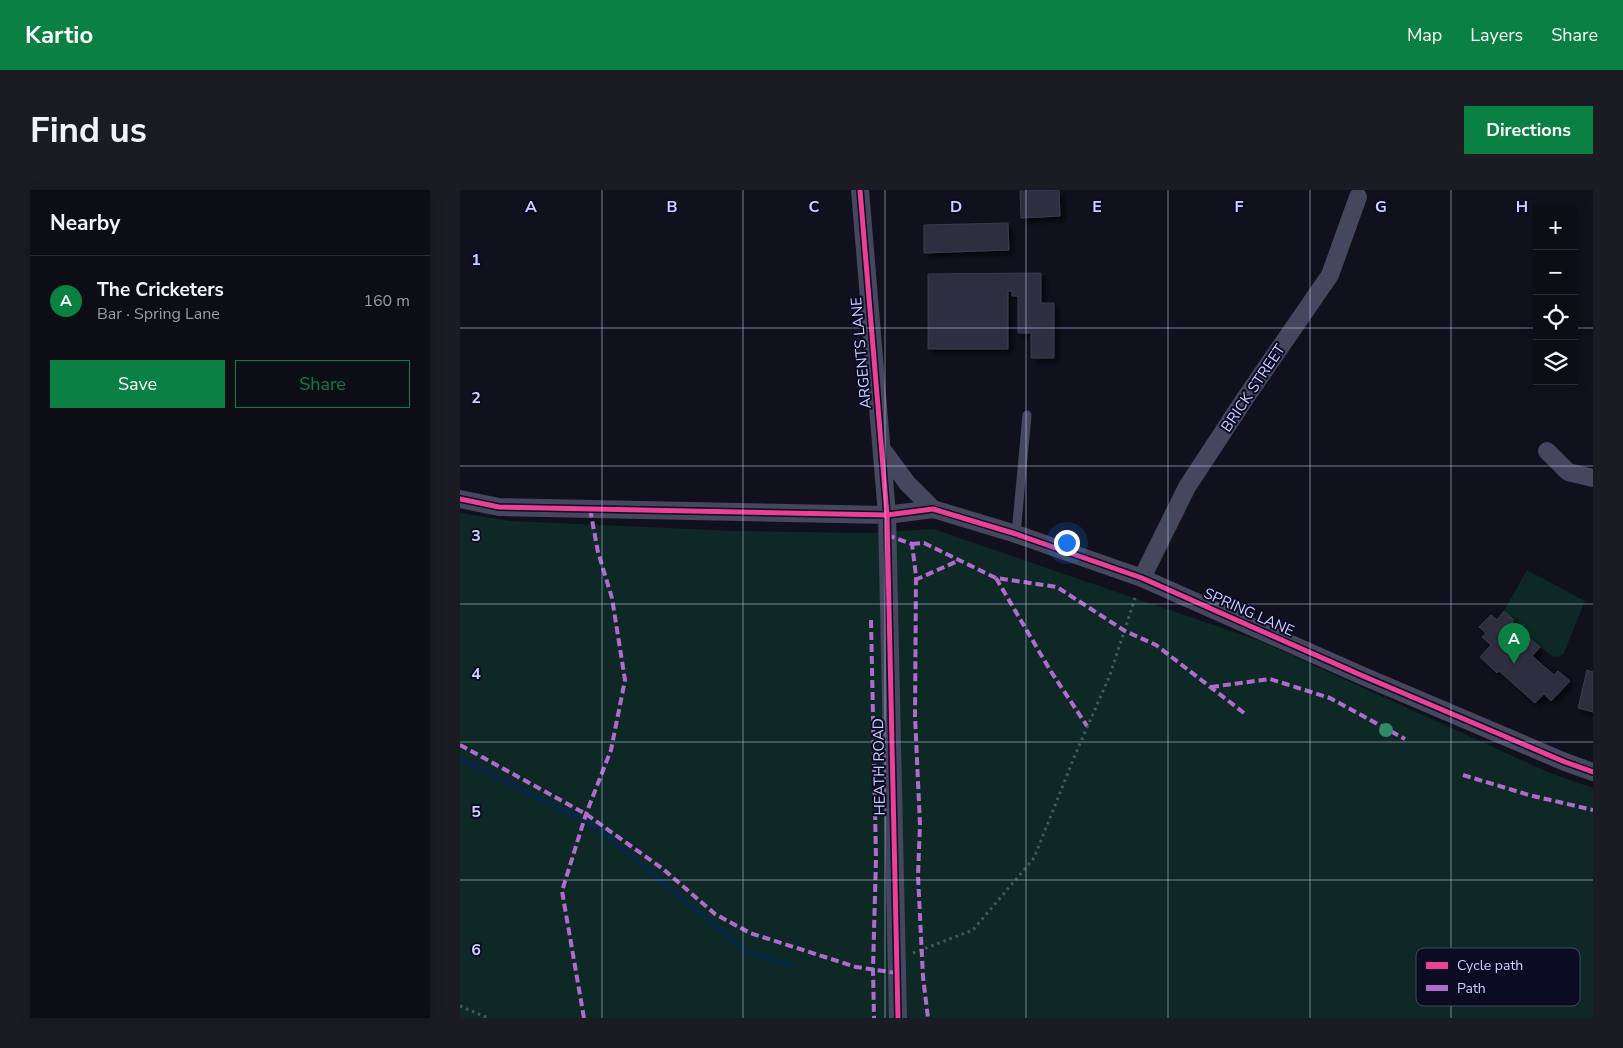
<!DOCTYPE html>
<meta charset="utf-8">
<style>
body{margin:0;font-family:"Nunito Sans",sans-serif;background:#1b1b23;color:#f1f3f6}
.controls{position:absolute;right:15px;top:15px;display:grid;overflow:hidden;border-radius:0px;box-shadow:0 2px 12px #0003}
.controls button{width:45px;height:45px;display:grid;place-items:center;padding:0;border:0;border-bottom:1px solid #2d2d35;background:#0d0d16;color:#f1f3f6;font:25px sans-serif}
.you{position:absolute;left:606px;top:352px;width:18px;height:18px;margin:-12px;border:4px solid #fff;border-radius:50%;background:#1a73e8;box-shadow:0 0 0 8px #1a73e833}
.badge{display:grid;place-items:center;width:32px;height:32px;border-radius:50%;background:#0b8043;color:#fff;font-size:16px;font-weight:700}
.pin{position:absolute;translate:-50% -41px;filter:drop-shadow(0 1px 2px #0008)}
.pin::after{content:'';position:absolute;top:26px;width:18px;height:15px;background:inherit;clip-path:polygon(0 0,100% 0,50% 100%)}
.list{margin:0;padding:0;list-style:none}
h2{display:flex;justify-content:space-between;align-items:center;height:65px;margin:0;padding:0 20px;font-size:21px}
h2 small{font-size:16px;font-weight:400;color:#9a9ca1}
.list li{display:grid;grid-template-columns:32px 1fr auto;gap:15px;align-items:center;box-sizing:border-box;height:90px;padding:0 20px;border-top:1px solid #2d2d35}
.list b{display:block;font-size:19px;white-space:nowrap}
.list p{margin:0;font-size:16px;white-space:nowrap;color:#9a9ca1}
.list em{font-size:16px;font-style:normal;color:#9a9ca1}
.actions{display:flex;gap:10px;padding:15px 20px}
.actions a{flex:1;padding:11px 0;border:1px solid #0b8043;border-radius:0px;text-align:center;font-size:18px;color:#0b8043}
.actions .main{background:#0b8043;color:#fff}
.icon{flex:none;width:28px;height:28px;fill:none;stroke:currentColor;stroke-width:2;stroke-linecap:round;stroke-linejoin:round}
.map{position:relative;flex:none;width:1133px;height:828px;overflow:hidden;border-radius:0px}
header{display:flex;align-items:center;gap:30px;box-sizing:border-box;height:70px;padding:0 25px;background:#0b8043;color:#fff}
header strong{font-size:24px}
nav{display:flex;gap:28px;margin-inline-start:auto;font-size:18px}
.intro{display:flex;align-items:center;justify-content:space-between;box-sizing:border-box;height:120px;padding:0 30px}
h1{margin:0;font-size:35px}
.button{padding:12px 22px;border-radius:0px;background:#0b8043;color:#fff;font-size:18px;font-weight:700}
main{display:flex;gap:30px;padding:0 30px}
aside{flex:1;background:#0d0d16;border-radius:0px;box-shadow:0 2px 12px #0003}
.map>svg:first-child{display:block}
.green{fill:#0e2925}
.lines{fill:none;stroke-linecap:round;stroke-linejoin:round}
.stream{stroke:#072742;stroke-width:5.5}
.building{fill:#2e2e3f;stroke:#3a3b52;filter:url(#shadow)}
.path{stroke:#425862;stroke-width:3;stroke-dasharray:2.5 4;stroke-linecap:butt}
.lane{stroke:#44475e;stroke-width:9}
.street{stroke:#44475e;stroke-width:18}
.quiet{stroke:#b06ccc;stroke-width:4;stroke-dasharray:8 4;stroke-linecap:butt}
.cycleway-casing{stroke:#0b0b23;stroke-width:8}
.cycleway{stroke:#ea4096;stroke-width:5}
.tree{fill:#328969}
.grid{fill:none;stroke:#cdd0ff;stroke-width:1;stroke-opacity:0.55}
.labels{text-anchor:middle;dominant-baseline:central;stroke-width:4;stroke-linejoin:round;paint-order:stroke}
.street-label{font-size:15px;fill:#cdd0ff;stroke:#0b0b23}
.key{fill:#0b0b23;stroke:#454665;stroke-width:1}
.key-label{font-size:14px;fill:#cdd0ff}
.grid-label{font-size:16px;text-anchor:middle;font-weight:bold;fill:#cdd0ff;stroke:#0b0b23;stroke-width:4;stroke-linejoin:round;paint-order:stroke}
</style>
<header>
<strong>Kartio</strong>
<nav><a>Map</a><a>Layers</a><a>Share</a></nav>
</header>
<div class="intro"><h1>Find us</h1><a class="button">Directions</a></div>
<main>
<aside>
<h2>Nearby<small></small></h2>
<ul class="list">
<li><span class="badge">A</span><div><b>The Cricketers</b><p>Bar · Spring Lane</p></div><em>160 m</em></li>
</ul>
<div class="actions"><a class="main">Save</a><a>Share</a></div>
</aside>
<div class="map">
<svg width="1133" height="828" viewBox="0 0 1133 828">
<defs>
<filter id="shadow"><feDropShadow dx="4.5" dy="4.5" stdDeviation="2.5" flood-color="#0009"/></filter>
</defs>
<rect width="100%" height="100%" fill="#11111d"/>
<g class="green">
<path d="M 0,323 L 50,331 L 275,341 L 410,343 L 473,339 L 800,451 L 1090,583 L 1133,598 L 1133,828 L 0,828 Z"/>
<path d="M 1067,380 L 1125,411 L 1103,465 L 1094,467 L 1080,457 L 1052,432 L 1054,429 L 1044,421 Z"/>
</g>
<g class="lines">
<path class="stream" d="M 0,568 L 133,635 L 287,762 L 330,775"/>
</g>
<g class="building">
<path d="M 599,0 L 600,26 L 561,28 L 560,1 Z"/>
<path d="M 548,33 L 549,60 L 464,63 L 464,35 Z"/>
<path d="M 581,83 L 581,113 L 594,113 L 594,168 L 571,168 L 571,143 L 558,143 L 558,106 L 552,106 L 552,101 L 548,101 L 548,159 L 468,159 L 468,84 Z"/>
<path d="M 1044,421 L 1054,430 L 1052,432 L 1080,457 L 1072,466 L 1094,485 L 1098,481 L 1110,491 L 1091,511 L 1084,504 L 1075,513 L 1039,481 L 1037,483 L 1020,467 L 1031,455 L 1022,447 L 1026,443 L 1019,437 L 1031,425 L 1037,430 Z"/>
<path d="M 1127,480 L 1133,482 L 1133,522 L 1118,518 Z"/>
</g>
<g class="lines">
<g class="path">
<path d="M 453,763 L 513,740 L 574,668 L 615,565 L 650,485 L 676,405"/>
<path d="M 0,816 L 28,828"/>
</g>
<path class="lane" d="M 556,344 L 567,225"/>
<g class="street">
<path d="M 400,0 L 427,325 L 438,828"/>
<path d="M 422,259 L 447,293 L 473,319"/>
<path d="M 1087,261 L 1108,282 L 1133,288"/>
<path d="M 0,309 L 39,317 L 427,325 L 473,319 L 556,344 L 682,388 L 903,486 L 1105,572 L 1133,582"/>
<path d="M 682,388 L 727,297 L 786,207 L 870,85 L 898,7"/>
</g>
<g class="quiet">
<path d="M 427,345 L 452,354 L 456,386 L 455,526 L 460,635 L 458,686 L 463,787 L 468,828"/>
<path d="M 452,354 L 464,353 L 536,388 L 597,397 L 665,441 L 696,455 L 784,523"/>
<path d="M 536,388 L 590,480 L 627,536"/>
<path d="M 455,390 L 500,370"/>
<path d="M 411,430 L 416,668 L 413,779 L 414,828"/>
<path d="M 751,497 L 810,489 L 870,508 L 945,549"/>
<path d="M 0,555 L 126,624 L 203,679 L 255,724 L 290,743 L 396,777 L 437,783"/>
<path d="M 1003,585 L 1069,605 L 1133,620"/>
<path d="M 124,828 L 102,701 L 126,624 L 151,560 L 165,490 L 152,408 L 138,362 L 130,319"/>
</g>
<g class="cycleway-casing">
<g id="cycleway">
<path d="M 400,0 L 427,325 L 438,828"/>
<path d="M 0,309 L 39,317 L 427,325 L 473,319 L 556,344 L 682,388 L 903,486 L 1105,572 L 1133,582"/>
</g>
</g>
<use href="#cycleway" class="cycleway"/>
</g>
<circle class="tree" cx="926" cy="540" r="7"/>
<path class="grid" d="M 142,0 L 142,828M 283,0 L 283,828M 425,0 L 425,828M 566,0 L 566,828M 708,0 L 708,828M 850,0 L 850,828M 991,0 L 991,828M 0,138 L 1077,138M 1114,138 L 1133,138M 0,276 L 1133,276M 0,414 L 1133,414M 0,552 L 1133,552M 0,690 L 1133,690"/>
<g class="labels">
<g class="street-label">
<text transform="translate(401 163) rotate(-95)">ARGENTS LANE</text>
<text transform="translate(793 198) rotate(-56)">BRICK STREET</text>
<text transform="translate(789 422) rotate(24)">SPRING LANE</text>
<text transform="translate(419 577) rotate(-91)">HEATH ROAD</text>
</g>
</g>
<rect x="956" y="758" width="164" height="58" rx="8" class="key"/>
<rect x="966" y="772" width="22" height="7" fill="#ea4096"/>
<rect x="966" y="795" width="22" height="6" fill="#b06ccc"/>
<g class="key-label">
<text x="997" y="780">Cycle path</text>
<text x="997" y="803">Path</text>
</g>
<g class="grid-label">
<text x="71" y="22">A</text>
<text x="212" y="22">B</text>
<text x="354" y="22">C</text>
<text x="496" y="22">D</text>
<text x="637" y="22">E</text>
<text x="779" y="22">F</text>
<text x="921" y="22">G</text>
<text x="1062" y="22">H</text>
<text x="16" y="75">1</text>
<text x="16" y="213">2</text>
<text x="16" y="351">3</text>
<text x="16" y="489">4</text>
<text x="16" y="627">5</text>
<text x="16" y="765">6</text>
</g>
</svg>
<div class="controls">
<button>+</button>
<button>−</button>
<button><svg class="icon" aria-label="locate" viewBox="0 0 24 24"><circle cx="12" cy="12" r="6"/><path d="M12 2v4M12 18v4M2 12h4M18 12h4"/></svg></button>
<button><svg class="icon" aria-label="layers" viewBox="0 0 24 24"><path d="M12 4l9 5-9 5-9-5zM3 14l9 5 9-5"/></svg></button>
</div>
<div class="you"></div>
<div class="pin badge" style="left:1054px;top:474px">A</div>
</div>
</main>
